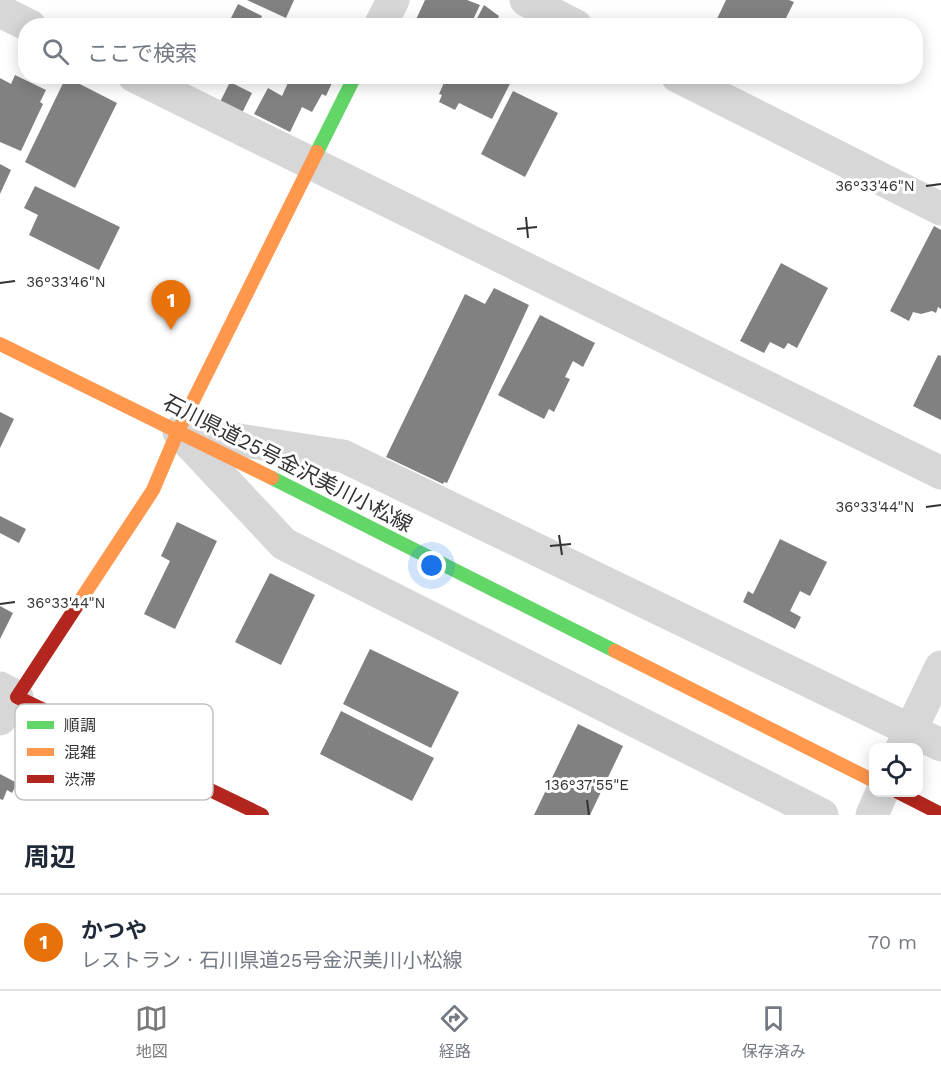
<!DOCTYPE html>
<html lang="ja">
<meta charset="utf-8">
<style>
body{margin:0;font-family:"Work Sans","Noto Sans JP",sans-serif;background:#f6f6f7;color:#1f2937}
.controls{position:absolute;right:18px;bottom:18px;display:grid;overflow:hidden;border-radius:12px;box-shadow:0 3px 15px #0003}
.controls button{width:54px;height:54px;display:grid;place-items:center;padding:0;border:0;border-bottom:2px solid #e0e1e3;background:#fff;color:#1f2937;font:30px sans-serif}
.you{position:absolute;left:432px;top:566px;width:21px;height:21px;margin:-15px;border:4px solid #fff;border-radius:50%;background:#1a73e8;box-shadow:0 0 0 9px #1a73e833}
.badge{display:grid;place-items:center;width:39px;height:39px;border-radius:50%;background:#7a7a7a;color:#fff;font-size:20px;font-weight:700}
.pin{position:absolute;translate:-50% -50px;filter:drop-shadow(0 2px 3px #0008)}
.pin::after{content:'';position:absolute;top:32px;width:21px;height:18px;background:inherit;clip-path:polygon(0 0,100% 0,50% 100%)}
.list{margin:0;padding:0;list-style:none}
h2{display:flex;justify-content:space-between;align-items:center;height:78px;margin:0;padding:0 24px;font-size:26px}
h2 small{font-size:20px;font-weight:400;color:#747a83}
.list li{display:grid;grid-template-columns:39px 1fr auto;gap:18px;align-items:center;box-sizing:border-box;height:96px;padding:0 24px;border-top:2px solid #e0e1e3}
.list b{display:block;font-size:22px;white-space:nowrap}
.list p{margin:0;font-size:20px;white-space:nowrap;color:#747a83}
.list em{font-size:20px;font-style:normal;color:#747a83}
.icon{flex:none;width:33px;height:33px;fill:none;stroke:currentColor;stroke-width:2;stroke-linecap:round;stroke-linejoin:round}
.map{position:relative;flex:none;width:941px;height:815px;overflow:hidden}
.search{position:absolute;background:#fff;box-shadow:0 3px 15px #0003;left:18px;right:18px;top:18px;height:66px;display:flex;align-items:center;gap:15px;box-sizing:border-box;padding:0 21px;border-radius:24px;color:#747a83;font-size:22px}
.sheet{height:174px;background:#fff}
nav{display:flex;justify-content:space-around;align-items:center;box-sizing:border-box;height:84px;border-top:2px solid #e0e1e3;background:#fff;font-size:16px;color:#747a83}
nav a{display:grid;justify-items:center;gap:3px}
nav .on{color:#7a7a7a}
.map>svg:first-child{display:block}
.building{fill:#818181}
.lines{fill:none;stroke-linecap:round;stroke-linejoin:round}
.street{stroke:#d7d7d7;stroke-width:33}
.fast{stroke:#63d668;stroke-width:14}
.slow{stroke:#ff974d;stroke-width:14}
.jam{stroke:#b3261e;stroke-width:14}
.ticks{fill:none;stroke:#333;stroke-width:2}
.labels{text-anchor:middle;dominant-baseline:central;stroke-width:6;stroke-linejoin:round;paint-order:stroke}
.street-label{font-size:21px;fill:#333;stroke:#fff}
.key{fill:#fff;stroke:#c2c2c2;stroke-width:1.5}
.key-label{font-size:16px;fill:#333}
.ticks-label{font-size:15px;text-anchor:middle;fill:#333;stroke:#fff;stroke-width:6;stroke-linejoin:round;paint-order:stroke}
</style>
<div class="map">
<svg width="941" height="815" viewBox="0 0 941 815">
<rect width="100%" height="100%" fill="#fff"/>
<g class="building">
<path d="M 247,0 L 294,0 L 286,18 Z"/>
<path d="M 425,0 L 467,0 L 480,5 L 470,26 L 413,26 Z"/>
<path d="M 726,0 L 789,0 L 794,2 L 782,26 L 714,25 Z"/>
<path d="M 238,4 L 262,16 L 259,22 L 266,26 L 227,26 Z"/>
<path d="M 484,5 L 499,16 L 494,26 L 473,26 Z"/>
<path d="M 15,75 L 46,90 L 40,102 L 43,104 L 21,151 L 0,142 L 0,78 L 11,84 Z"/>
<path d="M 291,76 L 335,76 L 326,96 L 322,94 L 312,112 L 302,107 L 290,132 L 254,114 L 268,88 L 282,96 Z"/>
<path d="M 447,76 L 514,76 L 492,119 L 459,103 L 455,110 L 439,102 L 442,95 L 439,94 Z"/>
<path d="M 66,77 L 117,103 L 75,188 L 25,162 Z"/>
<path d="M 230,82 L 252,93 L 242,113 L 220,102 Z"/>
<path d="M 513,91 L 558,113 L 525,177 L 481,154 Z"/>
<path d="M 0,164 L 11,170 L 0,194 Z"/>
<path d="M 35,186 L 120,227 L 99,270 L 29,235 L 38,215 L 24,208 Z"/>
<path d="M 934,226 L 941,230 L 941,309 L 938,307 L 936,313 L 932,311 L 921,314 L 913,312 L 909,321 L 890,311 Z"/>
<path d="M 781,263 L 828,288 L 797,348 L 788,343 L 784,349 L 770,342 L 764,353 L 740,341 Z"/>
<path d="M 494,288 L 529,305 L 447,483 L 444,482 L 443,484 L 386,457 L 465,294 L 485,304 Z"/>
<path d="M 540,315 L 595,343 L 583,367 L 573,361 L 565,377 L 570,379 L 554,412 L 549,409 L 544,419 L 498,395 Z"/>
<path d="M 938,355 L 941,356 L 941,420 L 913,406 Z"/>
<path d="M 0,412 L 14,419 L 0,448 Z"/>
<path d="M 0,516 L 26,529 L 19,543 L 0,533 Z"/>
<path d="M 177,522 L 217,541 L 175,629 L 144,614 L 170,561 L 161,556 Z"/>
<path d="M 780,539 L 827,562 L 810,596 L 800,591 L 790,611 L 801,617 L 795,629 L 743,602 L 748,591 L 753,594 Z"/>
<path d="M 270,573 L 315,595 L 281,665 L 235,642 Z"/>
<path d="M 0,606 L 13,613 L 0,639 Z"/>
<path d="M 370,649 L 459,692 L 431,748 L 343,704 Z"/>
<path d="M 341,711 L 434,758 L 412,801 L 320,754 Z"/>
<path d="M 578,724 L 623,746 L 590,815 L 534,815 Z"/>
<path d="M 0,774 L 17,783 L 12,793 L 7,790 L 3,800 L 0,799 Z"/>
</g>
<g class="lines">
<g class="street">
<path d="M 526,0 L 576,26"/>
<path d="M 0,11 L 30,26"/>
<path d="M 380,26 L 393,0"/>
<path d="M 134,76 L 941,473"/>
<path d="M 677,76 L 941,209"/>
<path d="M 179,432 L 284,544 L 822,815"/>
<path d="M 186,432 L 343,456 L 941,745"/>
<path d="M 0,688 L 17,697 L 0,719"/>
<path d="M 902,748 L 941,667"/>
<path d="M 872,815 L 882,792"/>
</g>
<g class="fast">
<path d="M 317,152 L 355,76"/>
<path d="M 272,478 L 615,651"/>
</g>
<g class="slow">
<path d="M 0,344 L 272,478"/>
<path d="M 76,607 L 153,490 L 178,431 L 317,152"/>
<path d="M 615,651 L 874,781"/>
</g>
<g class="jam">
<path d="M 76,607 L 17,697 L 262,815"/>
<path d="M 898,792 L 941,814"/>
</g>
</g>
<path class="ticks" d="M 926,186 L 941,184M 526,217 L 528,238M 517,229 L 537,227M 0,283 L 15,281M 926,507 L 941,505M 559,535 L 562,555M 550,546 L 571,544M 0,604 L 15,602M 587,800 L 589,815"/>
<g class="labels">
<g class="street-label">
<text transform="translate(288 463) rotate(27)">石川県道25号金沢美川小松線</text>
</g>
</g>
<rect x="15" y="704" width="198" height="96" rx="9" class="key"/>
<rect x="27" y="721" width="27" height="8" fill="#63d668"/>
<rect x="27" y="748" width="27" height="8" fill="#ff974d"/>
<rect x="27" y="775" width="27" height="8" fill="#b3261e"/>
<g class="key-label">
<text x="64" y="731">順調</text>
<text x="64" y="758">混雑</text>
<text x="64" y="785">渋滞</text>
</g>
<g class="ticks-label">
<text x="875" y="191">36°33'46"N</text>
<text x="66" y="287">36°33'46"N</text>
<text x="875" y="512">36°33'44"N</text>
<text x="66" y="608">36°33'44"N</text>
<text x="587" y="790">136°37'55"E</text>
</g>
</svg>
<div class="controls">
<button><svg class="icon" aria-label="locate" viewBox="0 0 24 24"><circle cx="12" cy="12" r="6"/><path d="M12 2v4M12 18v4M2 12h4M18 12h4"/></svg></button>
</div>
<div class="you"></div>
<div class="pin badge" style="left:171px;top:330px;background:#e8710a">1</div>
<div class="search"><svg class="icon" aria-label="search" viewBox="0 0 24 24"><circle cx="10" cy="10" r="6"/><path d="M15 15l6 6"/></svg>ここで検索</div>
</div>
<section class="sheet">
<h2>周辺<small></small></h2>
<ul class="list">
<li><span class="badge" style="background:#e8710a">1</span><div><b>かつや</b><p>レストラン · 石川県道25号金沢美川小松線</p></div><em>70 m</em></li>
</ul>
</section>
<nav>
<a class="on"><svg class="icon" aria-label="map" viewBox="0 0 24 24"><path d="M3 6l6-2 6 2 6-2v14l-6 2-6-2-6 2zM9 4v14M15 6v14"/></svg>地図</a>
<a><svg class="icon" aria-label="directions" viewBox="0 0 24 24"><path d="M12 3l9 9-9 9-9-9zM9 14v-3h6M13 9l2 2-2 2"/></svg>経路</a>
<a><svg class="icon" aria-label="saved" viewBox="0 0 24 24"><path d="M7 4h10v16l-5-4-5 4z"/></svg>保存済み</a>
</nav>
